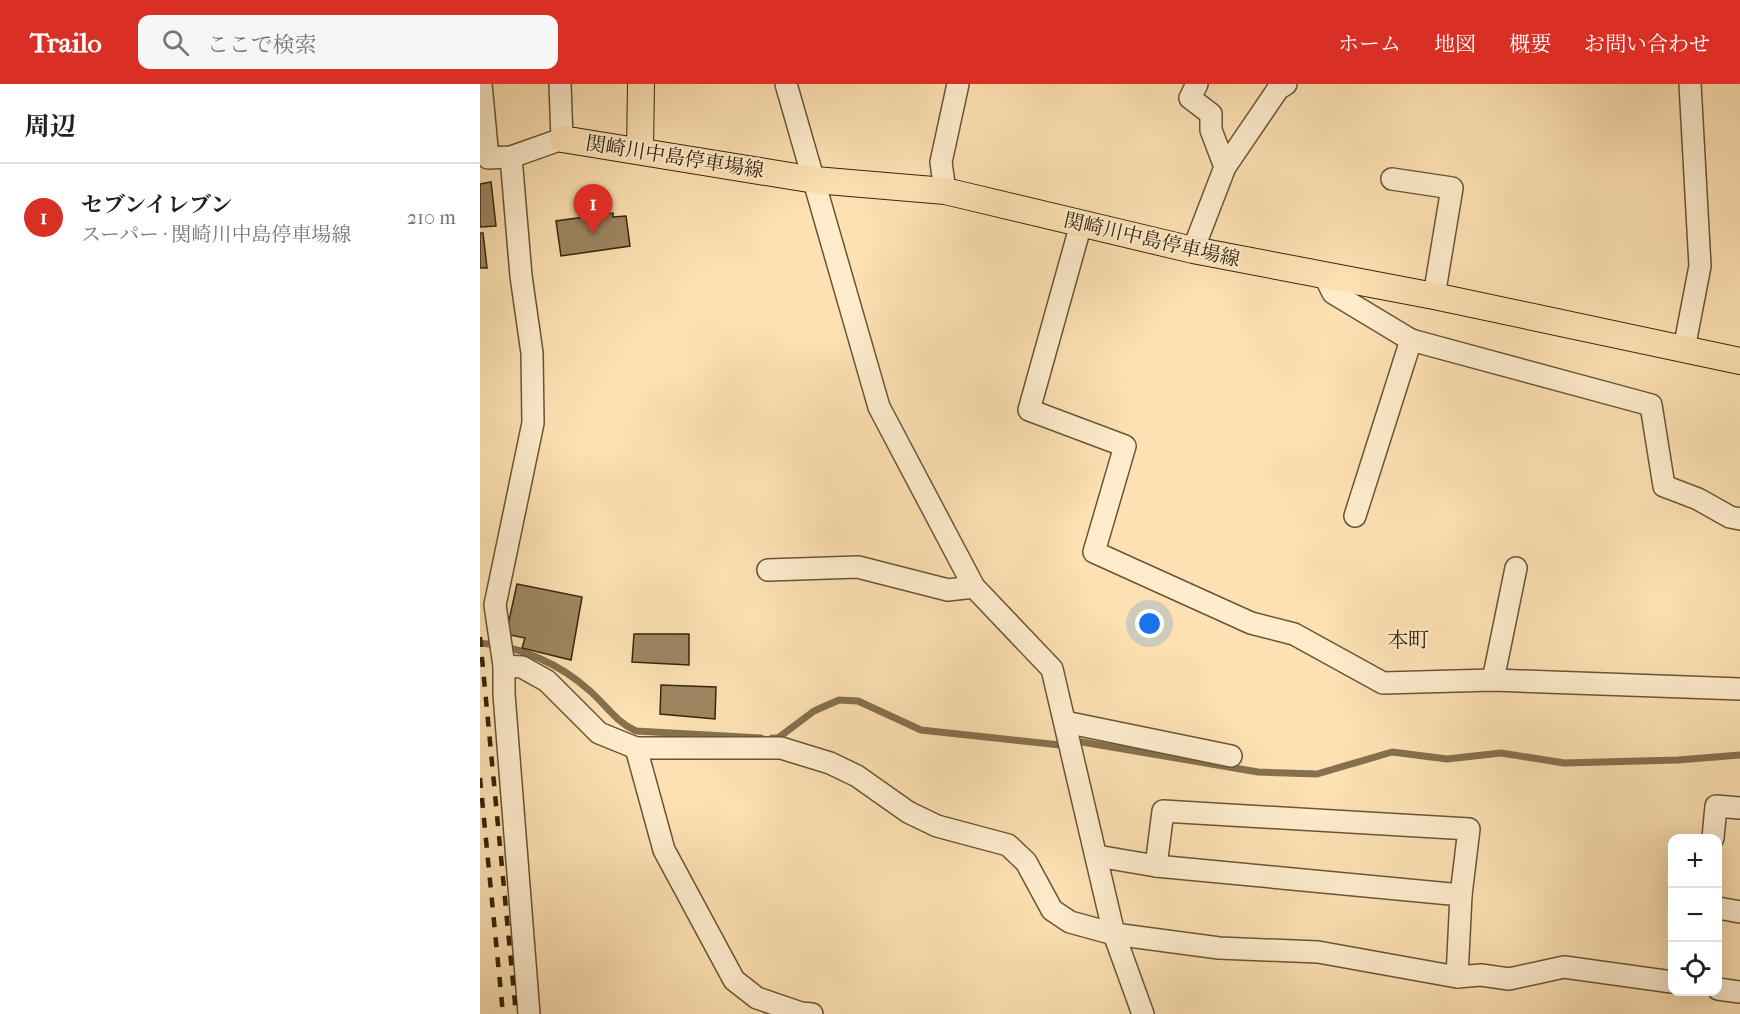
<!DOCTYPE html>
<html lang="ja">
<meta charset="utf-8">
<style>
body{margin:0;font-family:"IM FELL French Canon","Noto Serif JP",serif;background:#f6f6f6;color:#222}
.controls{position:absolute;right:18px;bottom:18px;display:grid;overflow:hidden;border-radius:12px;box-shadow:0 6px 24px #0002}
.controls button{width:54px;height:54px;display:grid;place-items:center;padding:0;border:0;border-bottom:2px solid #e0e0e0;background:#fff;color:#222;font:30px sans-serif}
.you{position:absolute;left:670px;top:540px;width:21px;height:21px;margin:-15px;border:4px solid #fff;border-radius:50%;background:#1a73e8;box-shadow:0 0 0 9px #1a73e833}
.badge{display:grid;place-items:center;width:39px;height:39px;border-radius:50%;background:#d93025;color:#fff;font-size:20px;font-weight:700}
.pin{position:absolute;translate:-50% -50px;filter:drop-shadow(0 2px 3px #0008)}
.pin::after{content:'';position:absolute;top:32px;width:21px;height:18px;background:inherit;clip-path:polygon(0 0,100% 0,50% 100%)}
.list{margin:0;padding:0;list-style:none}
h2{display:flex;justify-content:space-between;align-items:center;height:78px;margin:0;padding:0 24px;font-size:26px}
h2 small{font-size:20px;font-weight:400;color:#767676}
.list li{display:grid;grid-template-columns:39px 1fr auto;gap:18px;align-items:center;box-sizing:border-box;height:108px;padding:0 24px;border-top:2px solid #e0e0e0}
.list b{display:block;font-size:22px;white-space:nowrap}
.list p{margin:0;font-size:20px;white-space:nowrap;color:#767676}
.list em{font-size:20px;font-style:normal;color:#767676}
.icon{flex:none;width:33px;height:33px;fill:none;stroke:currentColor;stroke-width:2;stroke-linecap:round;stroke-linejoin:round}
.map{position:relative;flex:none;width:1260px;height:930px;overflow:hidden}
header{display:flex;align-items:center;gap:36px;box-sizing:border-box;height:84px;padding:0 30px;background:#d93025;color:#fff}
header strong{font-size:28px}
nav{display:flex;gap:33px;margin-inline-start:auto;font-size:21px}
.search{width:420px;height:54px;background:#f6f6f6;display:flex;align-items:center;gap:15px;box-sizing:border-box;padding:0 21px;border-radius:12px;color:#767676;font-size:22px}
main{display:flex}
aside{flex:1;background:#fff}
.map>svg:first-child{display:block}
.lines{fill:none;stroke-linecap:round;stroke-linejoin:round}
.stream{stroke:#86704d;stroke-width:7}
.building{fill:#9e8762;stroke:#38260b;stroke-width:1.5}
.minor-casing{stroke:#695535;stroke-width:24}
.major-casing{stroke:#38260b;stroke-width:28}
.minor{stroke:#feeccd;stroke-width:21}
.major{stroke:#fde1b2;stroke-width:26}
.rail{stroke:#38260b;stroke-width:4.5;stroke-dasharray:10 10;stroke-linecap:butt}
.labels{text-anchor:middle;dominant-baseline:central;stroke-width:4.5;stroke-linejoin:round;paint-order:stroke}
.street-label{font-size:20px;fill:#38260b;stroke:#feeccd}
.neighbourhood-label{font-size:21px;fill:#38260b;stroke:#feeccd}
</style>
<header>
<strong>Trailo</strong>
<div class="search"><svg class="icon" aria-label="search" viewBox="0 0 24 24"><circle cx="10" cy="10" r="6"/><path d="M15 15l6 6"/></svg>ここで検索</div>
<nav><a>ホーム</a><a>地図</a><a>概要</a><a>お問い合わせ</a></nav>
</header>
<main>
<aside>
<h2>周辺<small></small></h2>
<ul class="list">
<li><span class="badge">1</span><div><b>セブンイレブン</b><p>スーパー · 関崎川中島停車場線</p></div><em>210 m</em></li>
</ul>
</aside>
<div class="map">
<svg width="1260" height="930" viewBox="0 0 1260 930">
<rect width="100%" height="100%" fill="#fde1b2"/>
<filter id="stains"><feTurbulence type="fractalNoise" baseFrequency=".00333" numOctaves="4"/><feColorMatrix values="0 0 0 0 .2 0 0 0 0 .09 0 0 0 0 .02 0 0 0 .5 -.17"/></filter>
<radialGradient id="worn" r=".72"><stop offset=".6" stop-color="#630" stop-opacity="0"/><stop offset="1" stop-color="#630" stop-opacity=".3"/></radialGradient>
<g class="lines">
<g class="stream">
<path d="M 0,559 C 40,562 80,580 110,607 C 126,621 136,638 156,647 L 281,654"/>
<path d="M 292,654 L 298,654 L 334,627 L 359,616 L 378,617 L 441,646 L 580,661"/>
<path d="M 602,658 L 778,688 L 837,690 L 912,668 L 967,675 L 1021,669 L 1084,679 L 1198,676 L 1260,671"/>
</g>
</g>
<g class="building">
<path d="M 11,98 L 16,142 L 0,143 L 0,100 Z"/>
<path d="M 133,129 L 133,133 L 146,132 L 150,162 L 81,172 L 76,137 Z"/>
<path d="M 0,149 L 3,149 L 7,184 L 0,184 Z"/>
<path d="M 37,500 L 102,513 L 91,576 L 42,564 L 45,554 L 26,550 Z"/>
<path d="M 154,550 L 209,550 L 209,581 L 152,578 Z"/>
<path d="M 181,601 L 236,603 L 235,635 L 180,630 Z"/>
</g>
<g class="lines">
<g class="minor-casing">
<g id="minor">
<path d="M 1,0 L 8,74 L 31,73 L 82,55 L 80,0"/>
<path d="M 306,0 L 399,323 L 494,503 L 572,585 L 634,850 L 663,930"/>
<path d="M 717,0 L 710,14 L 731,30 L 731,46 L 745,83"/>
<path d="M 31,73 L 41,192 L 52,269 L 53,339 L 15,521 L 24,582 L 24,610 L 49,930"/>
<path d="M 912,95 L 972,104 L 954,212"/>
<path d="M 465,107 L 461,78 L 478,0"/>
<path d="M 601,140 L 549,326 L 645,362 L 614,468 L 771,539 L 814,550 L 903,599 L 1013,596 L 1260,605"/>
<path d="M 713,166 L 745,83 L 798,5 L 806,0"/>
<path d="M 845,193 L 853,209 L 931,256 L 1171,321 L 1184,402 L 1218,415 L 1250,433 L 1260,435"/>
<path d="M 1204,265 L 1220,182 L 1210,0"/>
<path d="M 875,432 L 931,256"/>
<path d="M 288,486 L 378,483 L 468,506 L 494,503"/>
<path d="M 24,582 L 42,583 L 67,597 L 119,649 L 156,664 L 301,664 L 350,679 L 377,692 L 428,728 L 457,742 L 528,761 L 546,778 L 572,826 L 590,838 L 634,850 L 739,864 L 838,868 L 977,893 L 1001,891 L 1029,895 L 1084,883 L 1192,898"/>
<path d="M 1013,596 L 1036,484"/>
<path d="M 585,638 L 751,672"/>
<path d="M 156,664 L 184,766 L 254,896 L 277,914 L 321,929 L 332,930"/>
<path d="M 1233,754 L 1236,722 L 1260,724"/>
<path d="M 617,772 L 676,782 L 981,811 L 977,893"/>
<path d="M 676,782 L 683,727 L 989,745 L 981,811"/>
<path d="M 1238,824 L 1260,828"/>
<path d="M 1238,905 L 1260,908"/>
</g>
</g>
<g class="major-casing">
<g id="major">
<path d="M 82,55 L 335,96 L 465,107 L 713,166 L 954,212 L 1260,277"/>
<path d="M 160,67 L 161,0"/>
</g>
</g>
<use href="#minor" class="minor"/>
<use href="#major" class="major"/>
<g class="rail">
<path d="M 0,553 L 36,930"/>
<path d="M 0,694 L 23,930"/>
</g>
</g>
<g class="labels">
<g class="street-label">
<text transform="translate(195 73) rotate(9)">関崎川中島停車場線</text>
<text transform="translate(672 156) rotate(13)">関崎川中島停車場線</text>
</g>
<g class="neighbourhood-label">
<text x="928" y="556">本町</text>
</g>
</g>
<rect width="100%" height="100%" filter="url(#stains)"/>
<rect width="100%" height="100%" fill="url(#worn)"/>
</svg>
<div class="controls">
<button>+</button>
<button>−</button>
<button><svg class="icon" aria-label="locate" viewBox="0 0 24 24"><circle cx="12" cy="12" r="6"/><path d="M12 2v4M12 18v4M2 12h4M18 12h4"/></svg></button>
</div>
<div class="you"></div>
<div class="pin badge" style="left:113px;top:150px">1</div>
</div>
</main>
